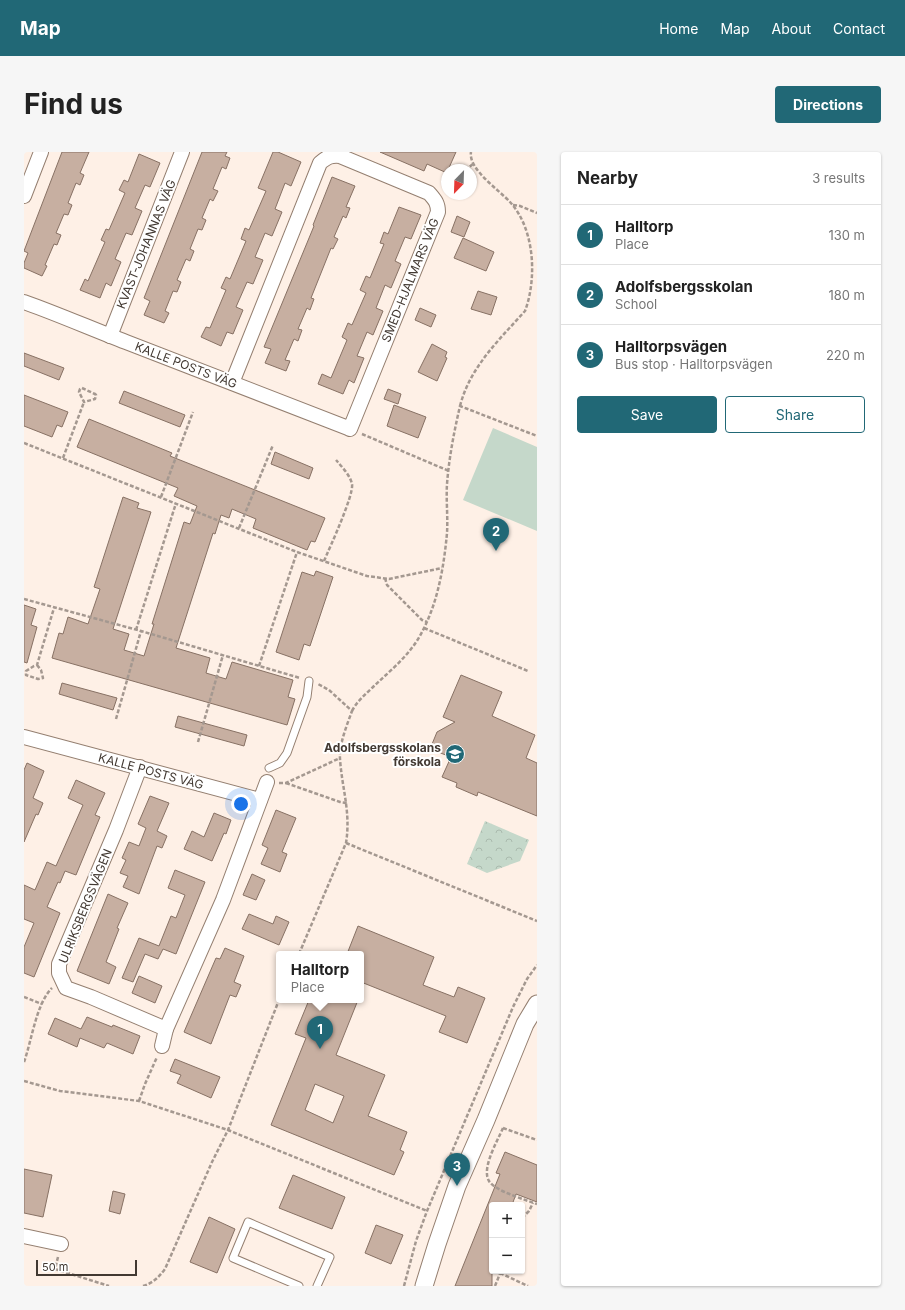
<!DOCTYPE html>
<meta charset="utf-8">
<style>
body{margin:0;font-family:Inter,sans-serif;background:#f6f6f6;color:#222}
.controls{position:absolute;right:12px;bottom:12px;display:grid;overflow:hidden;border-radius:4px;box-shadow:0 1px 3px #0004}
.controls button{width:36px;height:36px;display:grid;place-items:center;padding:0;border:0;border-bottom:1px solid #e0e0e0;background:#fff;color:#222;font:20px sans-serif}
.compass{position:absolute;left:417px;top:12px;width:36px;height:36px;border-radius:50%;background:#fff;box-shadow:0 1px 3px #0004;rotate:203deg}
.scale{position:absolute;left:12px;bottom:10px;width:101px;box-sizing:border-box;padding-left:4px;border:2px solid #423932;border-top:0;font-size:11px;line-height:14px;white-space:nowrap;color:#423932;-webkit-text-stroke:3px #fff;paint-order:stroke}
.you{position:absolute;left:217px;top:652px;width:14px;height:14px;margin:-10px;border:3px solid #fff;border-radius:50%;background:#1a73e8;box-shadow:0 0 0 6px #1a73e833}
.badge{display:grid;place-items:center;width:26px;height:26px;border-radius:50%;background:#216876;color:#fff;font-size:13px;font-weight:700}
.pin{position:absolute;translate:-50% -33px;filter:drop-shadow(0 1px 2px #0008)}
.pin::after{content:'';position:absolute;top:21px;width:14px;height:12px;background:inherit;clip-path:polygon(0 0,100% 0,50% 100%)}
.popup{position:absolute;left:252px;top:799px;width:88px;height:52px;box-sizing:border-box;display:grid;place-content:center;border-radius:4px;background:#fff;filter:drop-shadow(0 1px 3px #0005);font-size:13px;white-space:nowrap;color:#767676}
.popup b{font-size:15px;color:#222}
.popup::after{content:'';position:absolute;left:50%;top:100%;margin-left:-8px;border:8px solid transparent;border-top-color:#fff}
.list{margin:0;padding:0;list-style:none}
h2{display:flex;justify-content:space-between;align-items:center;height:52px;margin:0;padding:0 16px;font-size:17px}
h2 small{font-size:13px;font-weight:400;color:#767676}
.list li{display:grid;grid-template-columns:26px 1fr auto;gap:12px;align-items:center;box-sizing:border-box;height:60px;padding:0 16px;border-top:1px solid #e0e0e0}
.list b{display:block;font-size:15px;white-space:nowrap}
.list p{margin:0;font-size:13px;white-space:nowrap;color:#767676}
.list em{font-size:13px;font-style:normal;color:#767676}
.actions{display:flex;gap:8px;padding:12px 16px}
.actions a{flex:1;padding:9px 0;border:1px solid #216876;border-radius:4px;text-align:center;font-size:14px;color:#216876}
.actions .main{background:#216876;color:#fff}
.map{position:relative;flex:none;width:513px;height:1134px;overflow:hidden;border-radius:4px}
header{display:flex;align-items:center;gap:24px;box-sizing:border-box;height:56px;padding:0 20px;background:#216876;color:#fff}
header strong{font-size:19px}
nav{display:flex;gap:22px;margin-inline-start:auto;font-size:14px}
.intro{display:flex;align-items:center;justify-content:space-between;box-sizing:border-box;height:96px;padding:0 24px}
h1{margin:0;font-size:28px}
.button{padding:10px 18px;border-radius:4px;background:#216876;color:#fff;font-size:14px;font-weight:700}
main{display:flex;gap:24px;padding:0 24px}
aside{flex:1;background:#fff;border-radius:4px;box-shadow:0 1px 3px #0004}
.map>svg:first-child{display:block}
.park{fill:url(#park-crowns)}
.garden{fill:#c5d8ca}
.building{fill:#c7afa1;stroke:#877164;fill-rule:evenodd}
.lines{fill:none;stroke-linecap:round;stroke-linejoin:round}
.service-casing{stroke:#947f70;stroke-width:9}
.minor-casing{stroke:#947f70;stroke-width:16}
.tertiary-casing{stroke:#947f70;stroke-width:19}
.path{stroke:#a49890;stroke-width:2.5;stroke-dasharray:4 2;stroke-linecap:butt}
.service{stroke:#fff;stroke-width:7}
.minor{stroke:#fff;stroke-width:14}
.tertiary{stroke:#fff;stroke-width:17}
.labels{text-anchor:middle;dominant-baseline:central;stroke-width:4;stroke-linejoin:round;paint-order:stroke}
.street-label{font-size:12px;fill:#423932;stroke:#fff}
.poi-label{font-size:12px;font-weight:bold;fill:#423932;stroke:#fff;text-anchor:end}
</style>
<header>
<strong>Map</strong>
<nav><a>Home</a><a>Map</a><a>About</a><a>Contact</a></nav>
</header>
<div class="intro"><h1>Find us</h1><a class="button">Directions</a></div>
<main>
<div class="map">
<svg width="513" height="1134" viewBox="0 0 513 1134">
<defs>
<pattern id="park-crowns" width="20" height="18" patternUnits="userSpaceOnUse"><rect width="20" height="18" fill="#c5d8ca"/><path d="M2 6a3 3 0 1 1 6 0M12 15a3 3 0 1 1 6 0" fill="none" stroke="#aabaae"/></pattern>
</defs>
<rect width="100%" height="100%" fill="#fef0e6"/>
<path class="park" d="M 461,669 L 505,688 L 496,709 L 463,721 L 443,712 Z"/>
<path class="garden" d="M 469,276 L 513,295 L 513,379 L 439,348 Z"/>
<g class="building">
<path d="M 38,0 L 65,0 L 56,21 L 60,23 L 56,33 L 52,31 L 44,51 L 48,53 L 44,63 L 40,62 L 32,81 L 37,83 L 33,93 L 30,92 L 21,113 L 23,114 L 18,124 L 0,116 L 0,111 L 4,101 L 0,99 Z"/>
<path d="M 178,0 L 203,0 L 201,4 L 206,6 L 202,17 L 198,15 L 189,37 L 194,39 L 189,49 L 186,47 L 178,66 L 182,68 L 178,78 L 174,77 L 166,97 L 170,99 L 166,109 L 162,107 L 153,128 L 157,130 L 153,140 L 149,139 L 141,159 L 145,161 L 140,171 L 120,163 L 126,149 L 120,146 Z"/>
<path d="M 249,0 L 254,0 L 277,10 L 267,34 L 261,31 L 251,57 L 258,60 L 248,84 L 241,81 L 231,105 L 239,108 L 229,132 L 223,130 L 212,155 L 219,158 L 209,182 L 203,180 L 197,194 L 177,185 L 182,175 L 186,176 L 202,138 L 197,136 L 202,125 L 206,127 L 222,89 L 217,87 L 221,76 L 225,78 L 242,39 L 234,36 Z"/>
<path d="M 356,0 L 432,0 L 424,18 L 423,18 L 423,21 L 403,12 L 400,19 Z"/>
<path d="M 115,2 L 136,11 L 126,35 L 121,33 L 111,56 L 118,59 L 108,83 L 102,81 L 91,107 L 97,110 L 87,134 L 82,131 L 76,146 L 56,138 L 61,127 L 64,129 L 81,90 L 77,88 L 82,77 L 85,78 L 101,41 L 95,38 L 100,28 L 104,30 Z"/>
<path d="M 308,25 L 331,34 L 322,55 L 326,56 L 322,66 L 319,64 L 310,85 L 314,87 L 309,97 L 307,96 L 287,146 L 290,147 L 286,158 L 283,156 L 274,177 L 278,178 L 274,189 L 270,187 L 261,208 L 266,209 L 262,219 L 241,211 L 247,197 L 240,195 L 290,74 L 289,73 Z"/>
<path d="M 375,55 L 397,63 L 387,87 L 381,85 L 371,109 L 377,112 L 367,136 L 361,133 L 352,156 L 359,159 L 349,183 L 343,180 L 333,204 L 340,206 L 330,231 L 325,228 L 319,242 L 294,232 L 298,222 L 307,226 L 323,188 L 318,185 L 324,171 L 328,173 L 342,141 L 336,138 L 342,124 L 346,126 L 360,92 L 356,91 L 360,80 L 364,82 Z"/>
<path d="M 433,64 L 446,70 L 440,85 L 427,80 Z"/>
<path d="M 439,86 L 470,100 L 462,119 L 430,106 Z"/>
<path d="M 454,139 L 473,145 L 467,163 L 447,157 Z"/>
<path d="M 396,156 L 412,163 L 407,175 L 391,168 Z"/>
<path d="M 408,192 L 423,200 L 421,205 L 423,206 L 413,229 L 394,220 Z"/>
<path d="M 0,201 L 40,216 L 35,228 L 0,214 Z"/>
<path d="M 364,237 L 377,242 L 374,252 L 360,247 Z"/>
<path d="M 100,239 L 161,263 L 156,275 L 95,251 Z"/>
<path d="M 0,243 L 44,260 L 38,275 L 33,273 L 28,285 L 0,274 Z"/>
<path d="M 370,253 L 402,265 L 394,286 L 363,274 Z"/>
<path d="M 65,267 L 148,301 L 146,304 L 301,366 L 291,390 L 287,389 L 283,398 L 229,376 L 232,367 L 208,357 L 205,366 L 197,363 L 191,382 L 189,381 L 152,496 L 186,506 L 182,521 L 202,527 L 208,510 L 269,528 L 264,545 L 271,547 L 263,573 L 28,506 L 35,481 L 39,482 L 44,465 L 64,472 L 76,437 L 70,435 L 99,345 L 115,351 L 113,356 L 127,360 L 89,477 L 105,482 L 100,498 L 120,504 L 130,472 L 128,472 L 160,370 L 166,372 L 173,354 L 150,344 L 154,336 L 53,295 Z"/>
<path d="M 251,300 L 289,316 L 285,327 L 247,312 Z"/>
<path d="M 292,419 L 309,425 L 286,494 L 280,492 L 275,508 L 252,500 L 278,420 L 290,424 Z"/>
<path d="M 0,453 L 12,457 L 7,473 L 13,475 L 3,511 L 0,510 Z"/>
<path d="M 437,523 L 478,540 L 468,564 L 511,583 L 502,606 L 513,611 L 513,664 L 454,640 L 453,644 L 432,635 L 433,631 L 418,625 L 427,605 L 406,597 L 413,580 L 431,570 L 419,565 Z"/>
<path d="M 38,531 L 93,546 L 89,558 L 35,542 Z"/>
<path d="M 154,564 L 223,583 L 220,594 L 151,575 Z"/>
<path d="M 3,611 L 20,619 L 9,646 L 19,651 L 14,663 L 12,662 L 0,690 L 0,618 Z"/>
<path d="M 52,628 L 81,641 L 71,663 L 76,665 L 52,723 L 41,719 L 36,731 L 34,730 L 23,755 L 36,761 L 10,825 L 0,821 L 0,795 L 10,771 L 0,767 L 0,733 L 11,738 L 23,710 L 32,714 L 59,653 L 44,646 Z"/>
<path d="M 126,644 L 145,651 L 133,679 L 143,684 L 138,696 L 133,694 L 115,742 L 99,735 L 104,724 L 96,721 L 102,708 L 98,706 L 105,690 L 115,694 L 122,676 L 114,672 Z"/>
<path d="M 252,658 L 272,666 L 258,700 L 263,702 L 256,720 L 237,712 L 244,696 L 238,693 Z"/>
<path d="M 190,661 L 207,668 L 202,682 L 200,681 L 188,709 L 160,697 L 168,679 L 180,685 Z"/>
<path d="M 151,718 L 181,730 L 152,802 L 139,797 L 134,807 L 121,802 L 109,830 L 98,826 L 115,786 L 135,794 L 147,764 L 152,766 L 161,743 L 144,736 Z"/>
<path d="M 228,722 L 241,728 L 232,748 L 219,743 Z"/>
<path d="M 84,742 L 104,751 L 93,776 L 95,777 L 82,810 L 92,815 L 85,832 L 53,819 Z"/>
<path d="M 225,762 L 249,772 L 252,764 L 265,770 L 255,793 L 218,777 Z"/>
<path d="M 334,774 L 410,805 L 399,833 L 430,845 L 434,835 L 461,846 L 443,891 L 415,880 L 422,864 L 337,830 L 337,802 L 323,802 Z"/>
<path d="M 201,796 L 220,804 L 210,830 L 217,833 L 212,845 L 206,843 L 187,892 L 160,880 L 192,806 L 196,807 Z"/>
<path d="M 115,824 L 138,834 L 131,851 L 108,841 Z"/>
<path d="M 285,848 L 334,848 L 312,903 L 361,923 L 344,964 L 383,980 L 376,998 L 380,1000 L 370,1023 L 247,973 L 282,886 L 271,882 ZM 291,932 L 320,944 L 309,971 L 281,958 Z"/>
<path d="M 63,865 L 88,875 L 89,873 L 116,884 L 109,902 L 83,891 L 80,896 L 56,886 L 53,895 L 24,882 L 31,866 L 57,877 Z"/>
<path d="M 151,907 L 196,925 L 187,946 L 153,931 L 157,923 L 146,919 Z"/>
<path d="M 481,1000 L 513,1013 L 513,1050 L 492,1042 L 488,1053 L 468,1053 L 468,1134 L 431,1134 L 476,1022 L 472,1021 Z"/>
<path d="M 0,1017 L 28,1023 L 19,1065 L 0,1061 Z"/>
<path d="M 269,1023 L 321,1045 L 308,1077 L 255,1056 Z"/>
<path d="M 89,1039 L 101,1042 L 96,1062 L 85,1059 Z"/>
<path d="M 185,1065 L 211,1077 L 193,1121 L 166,1110 Z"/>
<path d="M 352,1073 L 379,1083 L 367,1112 L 341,1101 Z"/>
</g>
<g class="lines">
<g class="service-casing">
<g id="service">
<path d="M 245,616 L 256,611 L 263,601 L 283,545 L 285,529"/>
<path d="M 275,1134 L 209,1106 L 224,1070 L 306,1105 L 293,1134"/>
</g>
</g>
<g class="minor-casing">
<g id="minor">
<path d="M 0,44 L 17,0"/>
<path d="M 0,150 C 34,162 68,177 102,190 C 176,219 250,248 324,276 L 326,277 L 414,60 C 414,51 411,48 405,41 L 316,4 C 307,3 303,5 296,11 L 208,231"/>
<path d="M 86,184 L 158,0"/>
<path d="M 0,585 L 236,648"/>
<path d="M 116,615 L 92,678 L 35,812 L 35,821 L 42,836 L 67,845 L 142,877 L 199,748 L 243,630"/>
<path d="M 138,894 L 142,877"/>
<path d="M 0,1084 L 37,1092"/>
</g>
</g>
<g class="tertiary-casing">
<path id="tertiary" d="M 400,1134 L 413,1092 L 433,1034 L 462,968 L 501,872 L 513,852"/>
</g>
<g class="path">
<path d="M 441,18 L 449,12"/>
<path d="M 489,53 L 496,54 L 513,61"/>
<path d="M 58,236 L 71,242 L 72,243 L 71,247 L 60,250 L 55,240 L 56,237 Z"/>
<path d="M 436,254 C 446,215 475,188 501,159 C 513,127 511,77 486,50 C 475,38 444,17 447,0"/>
<path d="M 338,282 L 425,319"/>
<path d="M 0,291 L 273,400 L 343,424 L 365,427 L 418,416"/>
<path d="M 39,306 L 60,250"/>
<path d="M 137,345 L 169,260"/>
<path d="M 215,376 L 249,293"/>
<path d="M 300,409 C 306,395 330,343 328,332 C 326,323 318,315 312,308"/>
<path d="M 361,426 L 363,433 L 398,468 L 403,470"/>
<path d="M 0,447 L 117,479 L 276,526"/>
<path d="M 400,476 L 504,519"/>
<path d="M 112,478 L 152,351"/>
<path d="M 13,513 L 17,518 L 19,526 L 14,527 L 2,523 L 2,519 L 10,514 L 13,513 L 30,456"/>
<path d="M 235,514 L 273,400"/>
<path d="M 328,559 C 333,549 342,542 350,534 C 367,518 387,502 398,480 C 414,450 420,414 423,381 C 424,365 422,348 423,332 C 425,306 430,280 436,254 L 513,284"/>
<path d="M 92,567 L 117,479"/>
<path d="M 174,590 L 199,503"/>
<path d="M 255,631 L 262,631 L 316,606"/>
<path d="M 262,631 L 316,650 L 323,651"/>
<path d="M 322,691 L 513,769"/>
<path d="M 275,802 L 322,691 C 327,660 318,637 316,607 C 315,592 323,573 328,559 L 305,538 L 294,532"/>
<path d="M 0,845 L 18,852"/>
<path d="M 0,910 C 8,888 12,852 28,836"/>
<path d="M 0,929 L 36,939 L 115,949 L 204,978 L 403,1059"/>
<path d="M 115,949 L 121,932 L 133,905"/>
<path d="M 479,976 C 474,988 457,1016 465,1029 C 471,1039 502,1048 513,1052"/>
<path d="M 479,976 L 513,988"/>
<path d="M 498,1066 L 505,1059 L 509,1051"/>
<path d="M 34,1105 L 31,1117 L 85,1134"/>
<path d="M 476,1121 L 504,1134"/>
<path d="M 119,1134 C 129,1131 135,1125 141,1117 L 188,1010 L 204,978 L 255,848"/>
<path d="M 380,1134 L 392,1089 L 403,1059 L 489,855 L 503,827 L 513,813"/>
<path d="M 471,1134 L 477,1119"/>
</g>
<use href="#service" class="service"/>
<use href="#minor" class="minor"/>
<use href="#tertiary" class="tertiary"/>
</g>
<defs>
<g id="school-disc" transform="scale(1)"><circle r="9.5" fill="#216876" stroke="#fff"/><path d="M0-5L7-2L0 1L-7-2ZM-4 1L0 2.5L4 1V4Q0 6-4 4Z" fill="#fff"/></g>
</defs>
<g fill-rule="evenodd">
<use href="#school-disc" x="431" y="602"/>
</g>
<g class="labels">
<g class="street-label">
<text transform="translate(122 92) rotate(-68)">KVAST-JOHANNAS VÄG</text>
<text transform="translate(386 128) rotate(-68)">SMED-HJALMARS VÄG</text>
<text transform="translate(162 213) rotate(21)">KALLE POSTS VÄG</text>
<text transform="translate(127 619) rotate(15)">KALLE POSTS VÄG</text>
<text transform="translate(61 754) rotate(-68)">ULRIKSBERGSVÄGEN</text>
</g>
<g class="poi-label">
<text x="417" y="595">Adolfsbergsskolans<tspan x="417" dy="14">förskola</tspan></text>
</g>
</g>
</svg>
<div class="controls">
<button>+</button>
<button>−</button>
</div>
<svg class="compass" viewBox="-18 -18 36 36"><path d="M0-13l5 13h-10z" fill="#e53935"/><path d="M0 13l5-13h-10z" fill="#767676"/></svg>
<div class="scale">50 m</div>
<div class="you"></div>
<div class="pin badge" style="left:296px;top:897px">1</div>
<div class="popup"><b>Halltorp</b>Place</div>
<div class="pin badge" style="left:472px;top:399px">2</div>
<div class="pin badge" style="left:433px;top:1034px">3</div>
</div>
<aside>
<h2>Nearby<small>3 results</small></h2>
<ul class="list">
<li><span class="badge">1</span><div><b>Halltorp</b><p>Place</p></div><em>130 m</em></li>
<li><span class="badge">2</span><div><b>Adolfsbergsskolan</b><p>School</p></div><em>180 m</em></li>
<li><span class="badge">3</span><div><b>Halltorpsvägen</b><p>Bus stop · Halltorpsvägen</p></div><em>220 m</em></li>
</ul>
<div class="actions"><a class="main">Save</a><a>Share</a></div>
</aside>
</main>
